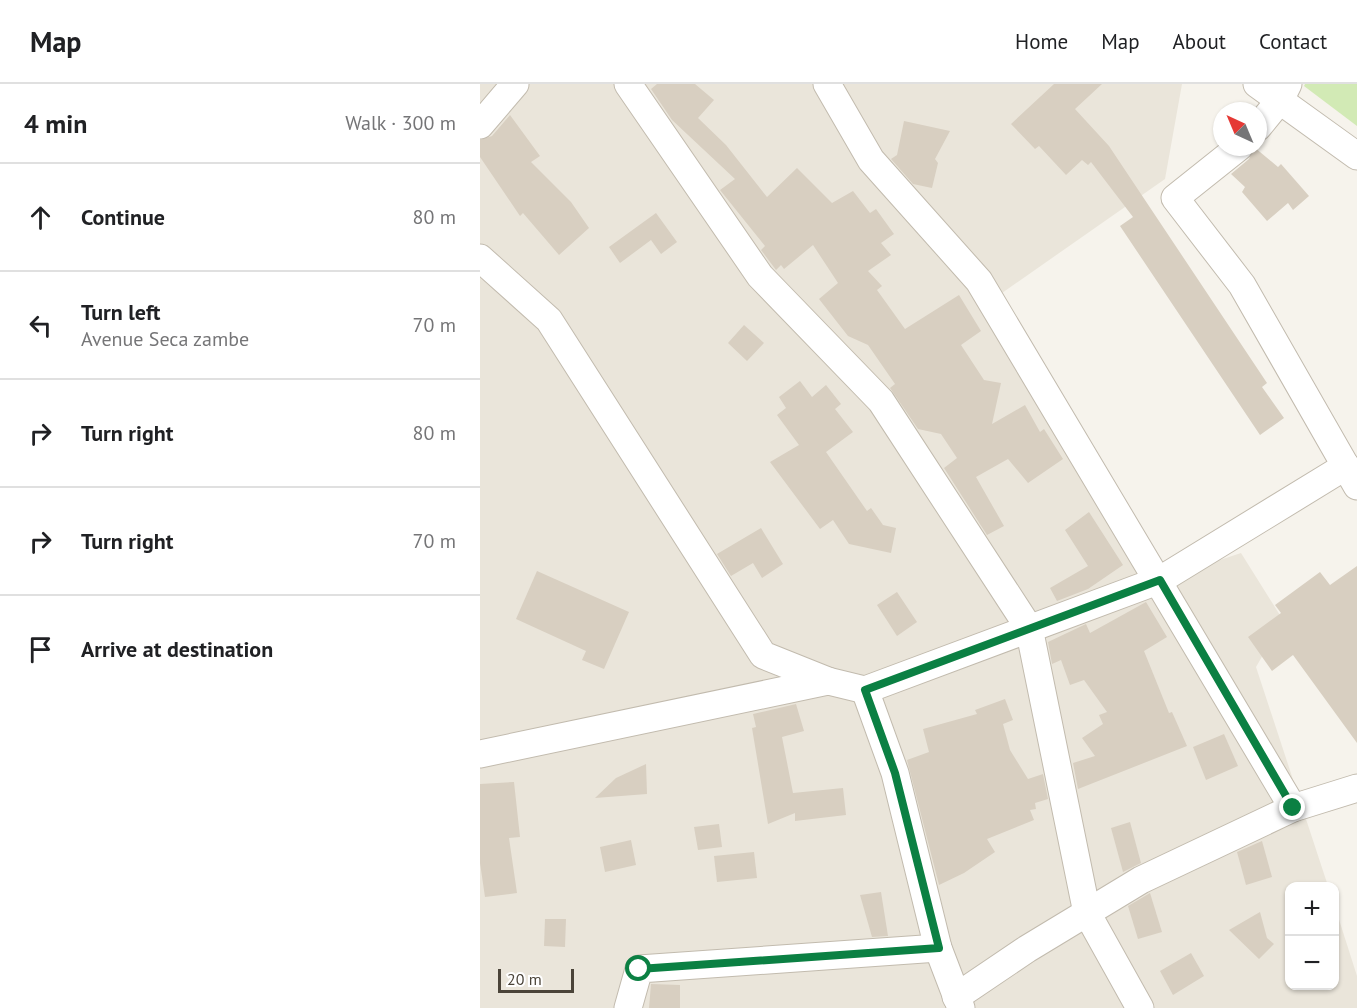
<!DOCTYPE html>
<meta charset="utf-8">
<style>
body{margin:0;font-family:"PT Sans",sans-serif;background:#f6f6f6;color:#202124}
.controls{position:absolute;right:18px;bottom:18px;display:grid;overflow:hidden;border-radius:12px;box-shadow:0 2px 4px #0004}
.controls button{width:54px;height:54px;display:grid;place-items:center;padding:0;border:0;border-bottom:2px solid #e0e0e0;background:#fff;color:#202124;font:30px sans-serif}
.compass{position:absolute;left:733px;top:18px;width:54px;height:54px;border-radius:50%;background:#fff;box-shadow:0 2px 4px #0004;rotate:316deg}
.scale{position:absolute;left:18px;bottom:15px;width:76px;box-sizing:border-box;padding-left:6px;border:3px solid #4b4439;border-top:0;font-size:16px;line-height:21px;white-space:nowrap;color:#4b4439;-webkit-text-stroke:4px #fff;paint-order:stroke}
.stop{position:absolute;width:18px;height:18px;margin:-14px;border:4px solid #0b8043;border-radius:50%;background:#fff}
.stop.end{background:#0b8043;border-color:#fff;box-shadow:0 2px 6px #0008}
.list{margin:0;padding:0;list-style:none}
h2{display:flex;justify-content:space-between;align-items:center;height:78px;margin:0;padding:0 24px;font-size:26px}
h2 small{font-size:20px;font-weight:400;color:#757577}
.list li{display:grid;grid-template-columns:39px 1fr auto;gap:18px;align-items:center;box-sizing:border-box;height:108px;padding:0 24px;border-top:2px solid #e0e0e0}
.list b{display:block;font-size:22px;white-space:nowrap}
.list p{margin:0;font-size:20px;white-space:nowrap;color:#757577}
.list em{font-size:20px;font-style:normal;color:#757577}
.icon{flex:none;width:33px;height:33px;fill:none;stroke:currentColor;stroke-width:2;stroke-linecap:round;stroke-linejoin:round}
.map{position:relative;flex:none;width:877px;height:924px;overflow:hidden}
header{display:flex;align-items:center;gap:36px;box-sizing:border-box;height:84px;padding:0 30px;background:#fff;border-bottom:2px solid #e0e0e0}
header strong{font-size:28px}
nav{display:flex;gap:33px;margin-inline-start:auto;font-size:21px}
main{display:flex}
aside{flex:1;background:#fff}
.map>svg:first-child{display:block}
.residential{fill:#eae5da}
.green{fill:#d2eab5}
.building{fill:#d8cfc1}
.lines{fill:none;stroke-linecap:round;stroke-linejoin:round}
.minor-casing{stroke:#c2bbae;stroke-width:29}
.minor{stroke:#fff;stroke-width:27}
.route{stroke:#0b8043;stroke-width:8}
</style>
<header>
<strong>Map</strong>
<nav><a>Home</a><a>Map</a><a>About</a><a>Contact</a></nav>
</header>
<main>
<aside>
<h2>4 min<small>Walk · 300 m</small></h2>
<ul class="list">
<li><svg class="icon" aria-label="ahead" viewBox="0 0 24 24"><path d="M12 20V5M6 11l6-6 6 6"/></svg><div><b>Continue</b></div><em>80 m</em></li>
<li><svg class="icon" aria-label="left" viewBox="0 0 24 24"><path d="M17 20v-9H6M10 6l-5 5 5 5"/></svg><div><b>Turn left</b><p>Avenue Seca zambe</p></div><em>70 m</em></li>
<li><svg class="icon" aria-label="right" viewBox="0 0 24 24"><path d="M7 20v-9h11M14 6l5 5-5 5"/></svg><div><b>Turn right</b></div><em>80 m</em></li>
<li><svg class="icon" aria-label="right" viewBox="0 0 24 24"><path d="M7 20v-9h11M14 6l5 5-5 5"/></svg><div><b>Turn right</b></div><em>70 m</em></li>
<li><svg class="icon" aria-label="arrive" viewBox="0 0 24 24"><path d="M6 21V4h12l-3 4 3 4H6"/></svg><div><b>Arrive at destination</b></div></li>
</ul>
</aside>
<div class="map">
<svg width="877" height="924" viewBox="0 0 877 924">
<rect width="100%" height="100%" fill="#f6f3ec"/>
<path class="residential" d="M 0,0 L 702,0 L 685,95 L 522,209 L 689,493 L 761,469 L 803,536 L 776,583 L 848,802 L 810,802 L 810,902 L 854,902 L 855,823 L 877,892 L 877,924 L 0,924 Z"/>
<path class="green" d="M 825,0 L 877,0 L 877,42 L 824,2 Z"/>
<g class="building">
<path d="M 177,0 L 215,0 L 234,16 L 218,34 L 246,61 L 287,113 L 317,84 L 352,119 L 373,107 L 390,129 L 396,125 L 414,150 L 401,159 L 411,171 L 388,187 L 402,202 L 397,206 L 425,245 L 479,211 L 501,247 L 481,261 L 504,296 L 521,299 L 512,340 L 545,321 L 560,348 L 564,345 L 583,375 L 548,399 L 528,375 L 496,393 L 524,442 L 507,451 L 464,384 L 477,374 L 461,350 L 438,345 L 410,304 L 415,300 L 388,261 L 368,252 L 339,215 L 358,199 L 333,161 L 304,185 L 301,181 L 296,186 L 281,166 L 285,162 L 240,106 L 255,95 L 192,36 L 171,5 Z"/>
<path d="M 574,0 L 622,0 L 595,25 L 629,62 L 787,299 L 782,303 L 804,334 L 780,351 L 640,142 L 653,133 L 611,78 L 608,81 L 602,76 L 586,91 L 559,62 L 555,65 L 531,40 Z"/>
<path d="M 30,31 L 60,72 L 51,78 L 91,118 L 109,144 L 79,171 L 43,129 L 40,132 L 0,73 L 0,56 L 12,52 Z"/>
<path d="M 424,37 L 470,47 L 455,75 L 458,79 L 452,104 L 433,100 L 411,75 L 417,71 Z"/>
<path d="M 774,63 L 798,83 L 801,80 L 829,112 L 813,126 L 808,119 L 787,137 L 762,108 L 765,103 L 751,90 L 769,75 Z"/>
<path d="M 176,129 L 197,158 L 181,170 L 171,156 L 140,179 L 129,163 Z"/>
<path d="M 264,241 L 284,259 L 267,277 L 248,259 Z"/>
<path d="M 320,297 L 332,313 L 346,301 L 361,320 L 355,325 L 373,348 L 346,368 L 387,427 L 391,424 L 403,441 L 416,444 L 411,469 L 369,460 L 353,436 L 340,445 L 290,378 L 319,361 L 297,331 L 306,324 L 299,313 Z"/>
<path d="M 609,428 L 643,481 L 608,505 L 577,517 L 570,504 L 608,482 L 585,446 Z"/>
<path d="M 281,444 L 303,480 L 282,494 L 273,479 L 251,492 L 237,470 Z"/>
<path d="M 877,482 L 877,659 L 813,571 L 792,587 L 768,553 L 801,529 L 795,521 L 840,488 L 850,501 Z"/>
<path d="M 57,487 L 149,528 L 124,585 L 102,576 L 106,567 L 36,535 Z"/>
<path d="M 417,508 L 437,538 L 417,552 L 397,521 Z"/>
<path d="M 666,518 L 687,553 L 664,567 L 689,629 L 692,628 L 707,662 L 598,705 L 593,679 L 615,672 L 602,654 L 623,640 L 619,631 L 627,628 L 604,596 L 590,601 L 581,576 L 572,580 L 568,558 L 606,540 L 610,549 Z"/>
<path d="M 525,615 L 533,636 L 523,640 L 530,666 L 548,695 L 563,690 L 568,715 L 555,719 L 556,725 L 550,726 L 554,736 L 507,755 L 515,768 L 484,789 L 459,801 L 427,676 L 449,668 L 443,645 L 497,630 L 495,626 Z"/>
<path d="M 316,620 L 324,647 L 302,653 L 313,709 L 363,704 L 366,731 L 315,737 L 315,729 L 288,740 L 272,644 L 276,643 L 273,630 Z"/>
<path d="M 744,650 L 758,682 L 726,696 L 713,663 Z"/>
<path d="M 166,680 L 167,710 L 115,714 L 136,694 Z"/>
<path d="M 34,698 L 40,753 L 29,754 L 37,809 L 5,813 L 0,779 L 0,700 Z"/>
<path d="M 650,738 L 661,779 L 643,788 L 631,744 Z"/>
<path d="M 239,740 L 242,763 L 218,766 L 214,743 Z"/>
<path d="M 151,756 L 156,781 L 125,788 L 120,763 Z"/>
<path d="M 782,757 L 792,793 L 766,801 L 757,768 Z"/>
<path d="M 274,768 L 277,794 L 237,798 L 234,772 Z"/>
<path d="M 401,808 L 408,852 L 392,853 L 380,811 Z"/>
<path d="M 670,809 L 682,848 L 658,855 L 648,822 Z"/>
<path d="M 780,828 L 787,854 L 794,860 L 779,875 L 749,846 Z"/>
<path d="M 65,835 L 86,835 L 85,863 L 64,862 Z"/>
<path d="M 711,869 L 724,892 L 693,911 L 680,887 Z"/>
<path d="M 171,900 L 200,901 L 200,924 L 169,924 Z"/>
</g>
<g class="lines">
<g class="minor-casing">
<g id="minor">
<path d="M 148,0 L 280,192 L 401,317 L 549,544 L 607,829 L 660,924"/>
<path d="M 347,0 L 391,76 L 499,197 L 813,724"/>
<path d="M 777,0 L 877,72"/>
<path d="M 0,41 L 35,0"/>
<path d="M 778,43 L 800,16 L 808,0"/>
<path d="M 759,63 L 695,114 L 762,201 L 877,402"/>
<path d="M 0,174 L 69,236 L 283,571 L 348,597"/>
<path d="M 385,606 L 415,689 L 458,864 L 481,924"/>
<path d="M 0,670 L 348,597 L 385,606 L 680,496 L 866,382"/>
<path d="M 476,913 L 547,865 L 661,796 L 813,724 L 877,704"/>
<path d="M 148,924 L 159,885 L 458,864"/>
</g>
</g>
<use href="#minor" class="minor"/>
</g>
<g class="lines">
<path class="route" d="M 159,885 L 459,864 L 415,689 L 385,606 L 680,496 L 813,724"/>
</g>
</svg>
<div class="controls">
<button>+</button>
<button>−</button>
</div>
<svg class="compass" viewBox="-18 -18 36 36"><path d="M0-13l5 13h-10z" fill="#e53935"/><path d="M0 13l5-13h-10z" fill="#757577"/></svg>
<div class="scale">20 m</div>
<div class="stop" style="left:159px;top:885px"></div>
<div class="stop end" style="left:813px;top:724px"></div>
</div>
</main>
